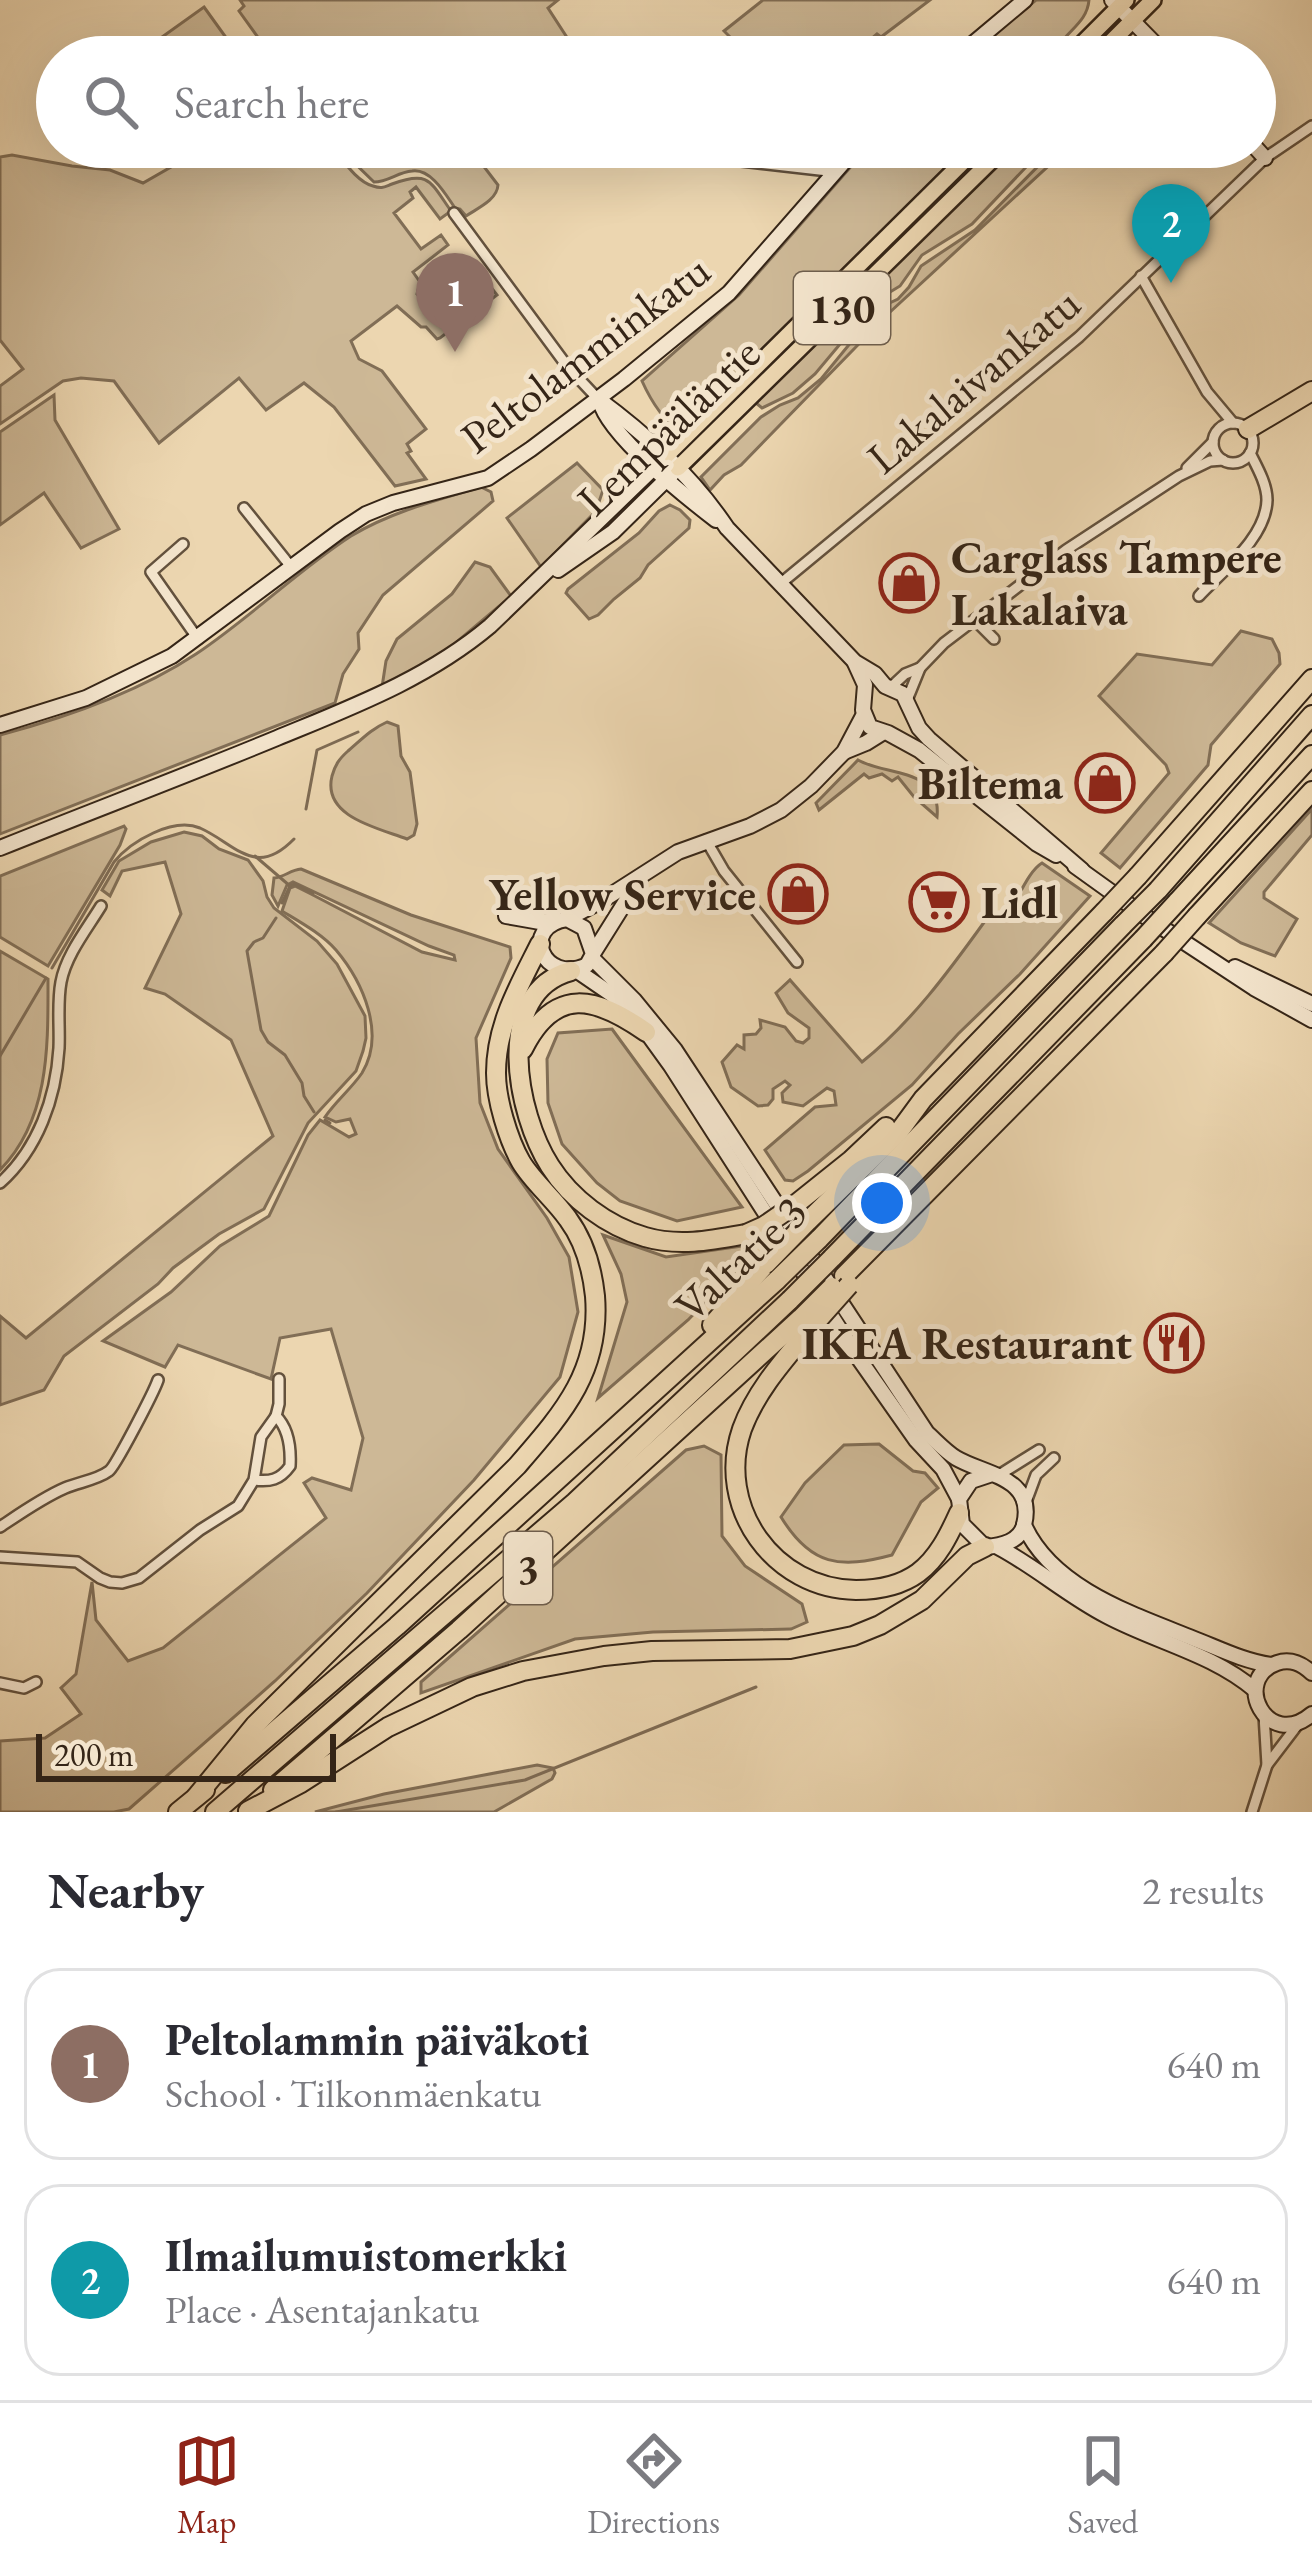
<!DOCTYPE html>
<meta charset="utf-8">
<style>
body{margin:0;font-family:"EB Garamond",serif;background:#f2f2f3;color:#2b2b33}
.scale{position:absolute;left:36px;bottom:30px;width:300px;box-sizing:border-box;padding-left:12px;border:6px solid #352517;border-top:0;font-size:33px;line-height:42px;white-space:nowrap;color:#352517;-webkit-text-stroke:9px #f3e4cc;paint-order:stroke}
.you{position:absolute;left:882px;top:1203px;width:42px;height:42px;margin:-30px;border:9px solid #fff;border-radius:50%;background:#1a73e8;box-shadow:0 0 0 18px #1a73e833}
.badge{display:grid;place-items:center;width:78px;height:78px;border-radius:50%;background:#8f2418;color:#fff;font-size:39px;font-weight:700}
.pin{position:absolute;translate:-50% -99px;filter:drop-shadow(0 3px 6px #0008)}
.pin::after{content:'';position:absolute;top:63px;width:42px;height:36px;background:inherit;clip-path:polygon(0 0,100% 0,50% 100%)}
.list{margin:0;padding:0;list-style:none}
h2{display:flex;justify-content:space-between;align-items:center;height:156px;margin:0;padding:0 48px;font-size:51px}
h2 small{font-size:39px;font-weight:400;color:#7c7c81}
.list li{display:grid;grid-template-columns:78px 1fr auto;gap:36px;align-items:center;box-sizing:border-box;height:192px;margin:0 24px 24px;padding:0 24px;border:3px solid #e1e1e2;border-radius:36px}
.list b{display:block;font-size:45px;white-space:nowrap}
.list p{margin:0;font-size:39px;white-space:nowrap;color:#7c7c81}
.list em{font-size:39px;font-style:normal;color:#7c7c81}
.icon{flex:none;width:66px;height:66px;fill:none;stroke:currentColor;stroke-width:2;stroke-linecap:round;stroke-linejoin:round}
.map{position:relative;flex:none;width:1312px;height:1812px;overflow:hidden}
.search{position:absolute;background:#fff;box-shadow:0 12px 48px #0002;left:36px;right:36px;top:36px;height:132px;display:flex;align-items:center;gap:30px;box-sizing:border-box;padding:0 42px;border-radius:66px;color:#7c7c81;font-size:45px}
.sheet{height:588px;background:#fff}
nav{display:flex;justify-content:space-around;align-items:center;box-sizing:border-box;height:168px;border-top:3px solid #e1e1e2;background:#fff;font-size:33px;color:#7c7c81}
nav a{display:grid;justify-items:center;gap:6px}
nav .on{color:#8f2418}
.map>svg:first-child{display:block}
.green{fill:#cdb896;stroke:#816e56;stroke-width:3}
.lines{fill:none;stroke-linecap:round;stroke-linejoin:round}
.stream{stroke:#7e6b54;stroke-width:3}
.street-casing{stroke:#63513d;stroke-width:14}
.secondary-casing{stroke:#352517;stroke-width:18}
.primary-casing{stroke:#352517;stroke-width:20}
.highway-casing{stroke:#352517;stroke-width:22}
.street{stroke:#f3e4cc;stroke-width:9}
.secondary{stroke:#f3e4cc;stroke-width:14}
.primary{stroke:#ecd6b0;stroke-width:15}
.highway{stroke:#ecd6b0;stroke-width:18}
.highway-bridge-casing{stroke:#352517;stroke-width:22;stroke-linecap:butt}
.highway-bridge{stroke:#ecd6b0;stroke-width:18}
.labels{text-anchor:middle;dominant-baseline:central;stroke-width:10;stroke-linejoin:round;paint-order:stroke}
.shield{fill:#f3e4cc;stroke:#6e5e4d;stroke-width:3}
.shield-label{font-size:42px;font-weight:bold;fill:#352517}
.street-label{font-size:45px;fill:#352517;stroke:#f3e4cc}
.poi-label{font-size:45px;font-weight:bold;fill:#352517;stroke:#f3e4cc;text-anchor:end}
</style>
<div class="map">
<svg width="1312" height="1812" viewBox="0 0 1312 1812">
<rect width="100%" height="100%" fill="#ecd6b0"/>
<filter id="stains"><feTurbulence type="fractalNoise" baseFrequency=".00167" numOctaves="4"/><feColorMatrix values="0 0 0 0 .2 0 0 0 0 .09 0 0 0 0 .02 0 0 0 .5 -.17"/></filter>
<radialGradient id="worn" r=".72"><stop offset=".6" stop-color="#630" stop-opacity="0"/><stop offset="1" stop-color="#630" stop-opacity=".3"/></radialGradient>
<g class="green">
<path d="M 240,0 L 558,0 L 548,8 L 568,39 L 547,57 L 272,57 L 239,11 L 244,6 Z"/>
<path d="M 763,0 L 930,0 L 881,37 L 877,34 L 850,57 L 812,57 L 802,45 L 797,44 L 778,57 L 750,57 L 724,31 Z"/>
<path d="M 1036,0 L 1089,0 C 1087,26 1060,33 1054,57 L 966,57 Z"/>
<path d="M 204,7 L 240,57 L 134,57 Z"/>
<path d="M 206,147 L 332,147 C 343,160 357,182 373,186 C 382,189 384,187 392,184 C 429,170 430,181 451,211 L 440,219 L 416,187 L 410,192 L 413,198 L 394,213 L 421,249 L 441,235 L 448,245 L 413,272 L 420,282 L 417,294 L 424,302 L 473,264 L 497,295 L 440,338 L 437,339 L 426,327 L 421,327 L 397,306 L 351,341 L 359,359 L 382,371 L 426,429 L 407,444 L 411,451 L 407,453 L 426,479 L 395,486 L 334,407 L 304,383 L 266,410 L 239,378 L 159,443 L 114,381 L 81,378 L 63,381 L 0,424 L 0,386 L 23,369 L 0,340 L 0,157 L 12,155 L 72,166 L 110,170 L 143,183 Z"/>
<path d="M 338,147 L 469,147 L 498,185 C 497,200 478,208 466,216 L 460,209 L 455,208 C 446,195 431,168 412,171 C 398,172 388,182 374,182 Z"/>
<path d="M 868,147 L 969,147 L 680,432 C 662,419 651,401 642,381 L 739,295 Z"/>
<path d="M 1017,147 L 1045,147 L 972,224 L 922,255 L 900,286 L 877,300 L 815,374 L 793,393 L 762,408 L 756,403 L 770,385 Z"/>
<path d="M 1057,147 L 1069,147 L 889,313 L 741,465 L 724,475 L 710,490 L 701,477 L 761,417 L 780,405 L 798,398 L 821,379 L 879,308 L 898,299 L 909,287 L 921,266 L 975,230 Z"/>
<path d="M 54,395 L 55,420 L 119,529 L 81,548 L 44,493 L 0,525 L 0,432 Z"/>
<path d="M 577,463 L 603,490 L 596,511 L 541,567 L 507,518 Z"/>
<path d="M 481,487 L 491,492 L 493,501 L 383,595 L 358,633 L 359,649 L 343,674 L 335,703 L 0,834 L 0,735 C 68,717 137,693 196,654 C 250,618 297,571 351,536 C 391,512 437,500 481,487 Z"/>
<path d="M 670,505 L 680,510 L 690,520 L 689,528 L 648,565 L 640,578 L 614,599 L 598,615 L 589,619 L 566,593 L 568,589 L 639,533 L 659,511 Z"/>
<path d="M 475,562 L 490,567 L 511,596 L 439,657 L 382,687 L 386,661 L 397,639 L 452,594 Z"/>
<path d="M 1241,631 L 1272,639 L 1279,653 L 1280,664 L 1211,745 L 1208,765 L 1120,868 L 1101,853 L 1169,773 L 1166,765 L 1099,696 L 1137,654 L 1212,665 Z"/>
<path d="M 387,722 L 398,726 L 401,756 L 410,772 L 417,824 L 414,835 L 407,839 C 378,828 322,817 332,776 C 335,765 339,759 348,751 C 361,740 371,729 387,722 Z"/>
<path d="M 858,760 C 885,776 942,767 937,817 L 914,797 L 898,777 L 892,781 L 882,774 L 869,778 L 864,774 L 819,810 L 816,803 Z"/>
<path d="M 1312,809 L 1312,835 L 1264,892 L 1264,898 L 1297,919 L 1275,956 L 1241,943 L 1209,923 Z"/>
<path d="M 124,826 L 126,829 L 120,845 L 48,966 L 0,937 L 0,876 Z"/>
<path d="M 184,832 L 202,836 L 219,849 L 248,860 L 263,881 L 267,897 L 274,908 L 317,941 L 337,964 L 365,1016 L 366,1038 L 363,1051 L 356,1071 L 308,1123 L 264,1209 L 219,1234 L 173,1268 L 158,1284 L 64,1356 L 44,1390 L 0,1405 L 0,1316 L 26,1338 L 273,1136 L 231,1040 L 165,994 L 145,988 L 181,914 L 165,862 L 122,871 L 110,896 L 102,890 L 119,861 L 151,842 Z"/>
<path d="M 1042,863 L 1090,896 L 1020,974 L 958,1034 L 912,1085 L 808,1171 L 793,1181 L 785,1180 L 765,1150 L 815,1107 L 836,1105 L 834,1091 L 827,1088 L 803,1106 L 783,1102 L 782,1093 L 790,1085 L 785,1081 L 773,1089 L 773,1099 L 768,1105 L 758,1106 L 731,1087 L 722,1062 L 737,1045 L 744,1049 L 744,1035 L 756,1034 L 761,1028 L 760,1020 L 785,1027 L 796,1041 L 803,1043 L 809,1038 L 809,1028 L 788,1013 L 776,993 L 790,980 L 862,1062 C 911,1023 949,971 985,921 L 1004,919 C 1017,903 1027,872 1042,863 Z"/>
<path d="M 301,869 L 411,915 L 510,947 L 511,958 L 476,1038 L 480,1103 L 498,1149 L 547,1218 L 569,1257 L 578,1312 L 560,1377 L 474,1480 L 367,1593 L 275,1681 L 129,1809 L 114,1812 L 0,1812 L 0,1741 L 45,1738 L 81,1714 L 61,1688 L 76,1674 L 92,1582 L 96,1620 L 128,1661 L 163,1648 L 326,1518 L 304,1483 L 312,1478 L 351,1490 L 363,1438 L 331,1329 L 280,1338 L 271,1379 L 178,1345 L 165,1367 L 103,1341 L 171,1292 L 220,1246 L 269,1216 L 308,1135 L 320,1120 L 349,1137 L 356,1134 L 350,1119 L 336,1122 L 325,1117 C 336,1101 351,1089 362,1073 C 386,1034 363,982 336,950 C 322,934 300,922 282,911 L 290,888 L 295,886 L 311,894 L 422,952 L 455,960 L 454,955 L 429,946 L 293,882 L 287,885 L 278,906 L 272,895 L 274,878 C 285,877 290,870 301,869 Z"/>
<path d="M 0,951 L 48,979 C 48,1045 50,1119 0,1170 Z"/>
<path d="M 612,1029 L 742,1207 L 677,1221 L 620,1201 L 597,1183 L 562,1144 L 548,1103 L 547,1059 L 558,1033 Z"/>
<path d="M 603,1235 L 666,1257 L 742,1246 L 749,1257 L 688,1320 L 598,1398 L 627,1302 L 621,1274 Z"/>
<path d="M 879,1444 L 913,1471 L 925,1473 L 938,1488 L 921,1502 L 892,1555 C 840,1569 811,1566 781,1517 L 805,1483 L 844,1445 Z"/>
<path d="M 704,1446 L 721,1455 L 722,1536 L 745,1566 L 802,1604 L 807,1622 L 791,1629 L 653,1632 L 575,1639 L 421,1693 L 421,1682 L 686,1450 Z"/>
<path d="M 537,1765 L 553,1768 L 555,1773 L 552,1779 L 494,1812 L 315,1812 L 384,1794 Z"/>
</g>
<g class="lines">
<g class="stream">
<path d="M 306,809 L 317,750 L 358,732"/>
<path d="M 255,856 L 290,886 L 282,903"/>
<path d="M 290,886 L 294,884 L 313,893"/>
<path d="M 276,918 L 263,938 L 254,942 L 247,951 L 261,1030 L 268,1042 L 285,1055 L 302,1083 L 304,1096 L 314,1112"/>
<path d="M 52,968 L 114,862 C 131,841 173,817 200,828 C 236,844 255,879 294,839"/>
<path d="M 0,1056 L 46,978"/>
<path d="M 325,1120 L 330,1123"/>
<path d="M 336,1812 L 525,1780 L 756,1687"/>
</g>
<g class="street-casing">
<g id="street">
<path d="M 663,152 L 837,172"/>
<path d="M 454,213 L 567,366 L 598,399"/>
<path d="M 1141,276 L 1207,392 L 1233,423"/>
<circle cx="1233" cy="443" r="20"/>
<path d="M 1187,468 L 1213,442"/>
<path d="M 244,508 L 292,568"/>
<path d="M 183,544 L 151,572 L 198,639"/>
<path d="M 780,584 L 1079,337 L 1265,158 L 1312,126"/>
<path d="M 1199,596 C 1223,570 1266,538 1267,500 C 1267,484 1257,467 1250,453"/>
<path d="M 975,620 L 994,639"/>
<path d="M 890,688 L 905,674 L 920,668 L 944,643 L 1066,550 L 1179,476 L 1210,461 L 1223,460"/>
<path d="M 907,700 L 920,668"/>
<path d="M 706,840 L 724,871 L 797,962"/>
<path d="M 0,1183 C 38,1149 56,1098 59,1048 C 60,1027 57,1003 61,982 C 66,955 87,929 101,906"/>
<path d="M 276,1416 L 279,1404 L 279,1379"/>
<path d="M 999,1475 L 1039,1450"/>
<path d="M 1026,1502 L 1036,1475 L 1054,1458"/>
<path d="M 0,1527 C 21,1513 42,1498 65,1488 C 79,1482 97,1480 109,1471 C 115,1467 154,1392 158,1380"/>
<path d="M 0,1557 L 77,1562 L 100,1578 L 110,1582 L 122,1583 L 139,1578 L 200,1530 L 238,1506 L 254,1480 L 261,1437 L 276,1416 C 289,1429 291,1448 290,1466 C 280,1480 270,1482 254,1480"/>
<path d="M 0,1683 L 24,1688 L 36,1682"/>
<path d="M 1267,1765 L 1299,1723"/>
<path d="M 1252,1812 L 1267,1765 L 1264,1715"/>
</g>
</g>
<g class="secondary-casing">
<g id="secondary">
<path d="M 1112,0 L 1168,57"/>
<path d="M 957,57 L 1025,0"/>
<path d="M 1255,147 L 1265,158"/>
<path d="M 598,399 C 647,435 693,477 727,528 L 855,662 L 875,674 L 885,686 L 903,694 L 919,728 L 929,739 L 1082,870"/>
<path d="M 600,401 C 608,435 686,497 716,520"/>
<path d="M 558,570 L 613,532 L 678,468"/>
<path d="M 855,663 L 865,685 L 863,710 L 870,727 L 888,733 L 919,750 L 1037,844 L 1056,855"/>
<path d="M 0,725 L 86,698 L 172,656 L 340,531 L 366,514 L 393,503 L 488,478 L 531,449 L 624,379 L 729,293 L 857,147"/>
<path d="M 844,752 L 866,743 L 882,733"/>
<path d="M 0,848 C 92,811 185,776 277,738 C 352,707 427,679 490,626 L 666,456"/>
<path d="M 1075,866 L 1146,917 L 1254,988 L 1312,1020"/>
<path d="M 506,916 L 540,922 L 554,921"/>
<path d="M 567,919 L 603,900 L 678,852 L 750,826 L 781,810 L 811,786 L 844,752 L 863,716"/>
<path d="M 567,919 L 584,928 L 593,954 L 587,965 C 543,986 519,926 567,919 Z"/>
<path d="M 594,952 L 636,885"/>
<path d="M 593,959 L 634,1000 L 675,1050 L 927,1433 C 937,1442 946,1452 956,1458 C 985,1475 1036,1477 1024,1525 C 1020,1542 1000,1546 985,1547 L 962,1524 L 959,1499 L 971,1481 L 992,1474"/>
<path d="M 1235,967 L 1312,1004"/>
<path d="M 576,970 L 611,994 L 632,1012 L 671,1066 L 857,1356 L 916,1440 L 943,1469 L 959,1499"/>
<path d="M 1024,1525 C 1052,1588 1132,1614 1192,1638 C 1218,1648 1243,1661 1271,1665"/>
<path d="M 998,1547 C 1036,1567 1068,1596 1107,1616 C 1156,1642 1213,1654 1255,1690"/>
<path d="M 1312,1673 C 1302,1664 1291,1658 1277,1663 C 1231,1679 1267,1752 1312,1714"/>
</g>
</g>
<g class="primary-casing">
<g id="primary">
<path d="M 1069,57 L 1126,0"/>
<path d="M 1096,57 L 1153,0"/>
<path d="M 666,456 L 978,147"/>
<path d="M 678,468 L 1005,147"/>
</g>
</g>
<g class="highway-casing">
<g id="highway">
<path d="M 1248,429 L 1312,391"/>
<path d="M 1138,876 L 1312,679"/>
<path d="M 1158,890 L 1312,715"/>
<path d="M 1177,902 L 1312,755"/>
<path d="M 1197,916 L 1312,791"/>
<path d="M 571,971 C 492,992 517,1115 550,1166 C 571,1199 607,1226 645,1237 C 679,1247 713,1240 746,1234"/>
<path d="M 523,1049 C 555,985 596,997 646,1032"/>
<path d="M 796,1204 L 851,1160 L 886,1127"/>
<path d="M 808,1221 L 898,1133 L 923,1099 L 1104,912"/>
<path d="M 819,1239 L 1123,925"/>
<path d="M 832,1258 L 1143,939"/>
<path d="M 844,1276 L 1164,953"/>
<path d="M 712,1325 L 766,1264"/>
<path d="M 809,1330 C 784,1360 756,1391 742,1429 C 715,1507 774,1589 856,1590 C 878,1590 900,1586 918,1573 C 938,1558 949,1535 959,1513"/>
<path d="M 226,1773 L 397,1626 L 777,1280"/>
<path d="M 273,1790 L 459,1630 L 801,1318"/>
<path d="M 196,1797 L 255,1725 L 517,1466 C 563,1413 601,1371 595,1296 C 592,1268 585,1242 568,1219 C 554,1199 533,1182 521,1162 C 508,1139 496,1099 496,1073 C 496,1025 519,986 540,944"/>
<path d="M 248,1811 L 301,1783 L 388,1727 L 472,1687 L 523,1671 L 604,1656 L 652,1651 L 790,1649 L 853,1636 L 880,1625 L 922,1600 L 967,1556 L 985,1547"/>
<path d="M 178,1812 L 205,1790"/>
<path d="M 215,1812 L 575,1502 L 790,1300"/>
</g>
</g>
<use href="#street" class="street"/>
<use href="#secondary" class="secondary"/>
<use href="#primary" class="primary"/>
<use href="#highway" class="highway"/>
<g class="highway-bridge-casing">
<g id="highway-bridge">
<path d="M 1104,912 L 1138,876"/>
<path d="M 1123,925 L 1158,890"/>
<path d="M 1143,939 L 1177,902"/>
<path d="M 1164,953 L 1197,916"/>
<path d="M 746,1234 L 764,1226 L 796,1204"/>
<path d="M 766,1264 L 808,1221"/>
<path d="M 777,1280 L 819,1239"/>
<path d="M 790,1300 L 832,1258"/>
<path d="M 801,1318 L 832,1287"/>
<path d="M 809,1330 L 849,1285"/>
</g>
</g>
<use href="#highway-bridge" class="highway-bridge"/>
</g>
<defs>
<g id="shop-ring" transform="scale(3)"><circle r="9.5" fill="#f3e4cc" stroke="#8f2418" stroke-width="1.5"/><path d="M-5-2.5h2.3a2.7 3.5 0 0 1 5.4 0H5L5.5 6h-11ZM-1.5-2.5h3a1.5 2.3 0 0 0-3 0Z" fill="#8f2418"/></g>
<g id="supermarket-ring" transform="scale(3)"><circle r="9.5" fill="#f3e4cc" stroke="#8f2418" stroke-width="1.5"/><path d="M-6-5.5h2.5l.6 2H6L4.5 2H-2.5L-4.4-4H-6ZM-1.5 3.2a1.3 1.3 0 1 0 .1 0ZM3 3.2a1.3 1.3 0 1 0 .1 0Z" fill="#8f2418"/></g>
<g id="restaurant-ring" transform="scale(3)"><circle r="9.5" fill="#f3e4cc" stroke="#8f2418" stroke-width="1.5"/><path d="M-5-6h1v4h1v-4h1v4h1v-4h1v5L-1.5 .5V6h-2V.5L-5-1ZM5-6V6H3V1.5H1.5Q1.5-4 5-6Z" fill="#8f2418"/></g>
</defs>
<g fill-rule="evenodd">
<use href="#shop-ring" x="909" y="583"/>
<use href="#shop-ring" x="1105" y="783"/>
<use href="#shop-ring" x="798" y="894"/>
<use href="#supermarket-ring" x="939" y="902"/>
<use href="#restaurant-ring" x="1174" y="1343"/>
</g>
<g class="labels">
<g class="shield">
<rect x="794" y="272" width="96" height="72" rx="9"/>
<rect x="504" y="1532" width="48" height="72" rx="9"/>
</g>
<g class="shield-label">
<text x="842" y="308">130</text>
<text x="528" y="1568">3</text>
</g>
<g class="street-label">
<text transform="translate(585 353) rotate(-37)">Peltolamminkatu</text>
<text transform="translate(973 380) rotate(-40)">Lakalaivankatu</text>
<text transform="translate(668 426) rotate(-44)">Lempääläntie</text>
<text transform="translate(740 1258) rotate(-43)">Valtatie 3</text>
</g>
<g class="poi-label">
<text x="951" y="557" text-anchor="start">Carglass Tampere<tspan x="951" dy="52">Lakalaiva</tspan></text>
<text x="1063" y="783">Biltema</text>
<text x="756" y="894">Yellow Service</text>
<text x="981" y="902" text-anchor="start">Lidl</text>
<text x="1132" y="1343">IKEA Restaurant</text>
</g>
</g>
<rect width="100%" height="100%" filter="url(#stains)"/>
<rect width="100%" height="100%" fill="url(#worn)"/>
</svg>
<div class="scale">200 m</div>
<div class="you"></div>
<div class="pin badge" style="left:455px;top:352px;background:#8d6e63">1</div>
<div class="pin badge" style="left:1171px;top:283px;background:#0f9aa8">2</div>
<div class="search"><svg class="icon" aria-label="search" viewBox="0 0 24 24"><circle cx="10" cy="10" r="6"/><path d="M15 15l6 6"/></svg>Search here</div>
</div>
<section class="sheet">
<h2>Nearby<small>2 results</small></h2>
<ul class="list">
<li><span class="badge" style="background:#8d6e63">1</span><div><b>Peltolammin päiväkoti</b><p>School · Tilkonmäenkatu</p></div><em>640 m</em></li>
<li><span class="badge" style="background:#0f9aa8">2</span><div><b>Ilmailumuistomerkki</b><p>Place · Asentajankatu</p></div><em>640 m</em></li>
</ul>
</section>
<nav>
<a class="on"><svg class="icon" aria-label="map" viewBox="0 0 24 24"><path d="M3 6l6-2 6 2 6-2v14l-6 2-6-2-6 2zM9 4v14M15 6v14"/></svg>Map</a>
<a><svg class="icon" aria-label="directions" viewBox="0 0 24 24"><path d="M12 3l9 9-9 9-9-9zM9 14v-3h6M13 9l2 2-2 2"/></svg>Directions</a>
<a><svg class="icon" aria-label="saved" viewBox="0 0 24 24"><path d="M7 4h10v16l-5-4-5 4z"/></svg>Saved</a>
</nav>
